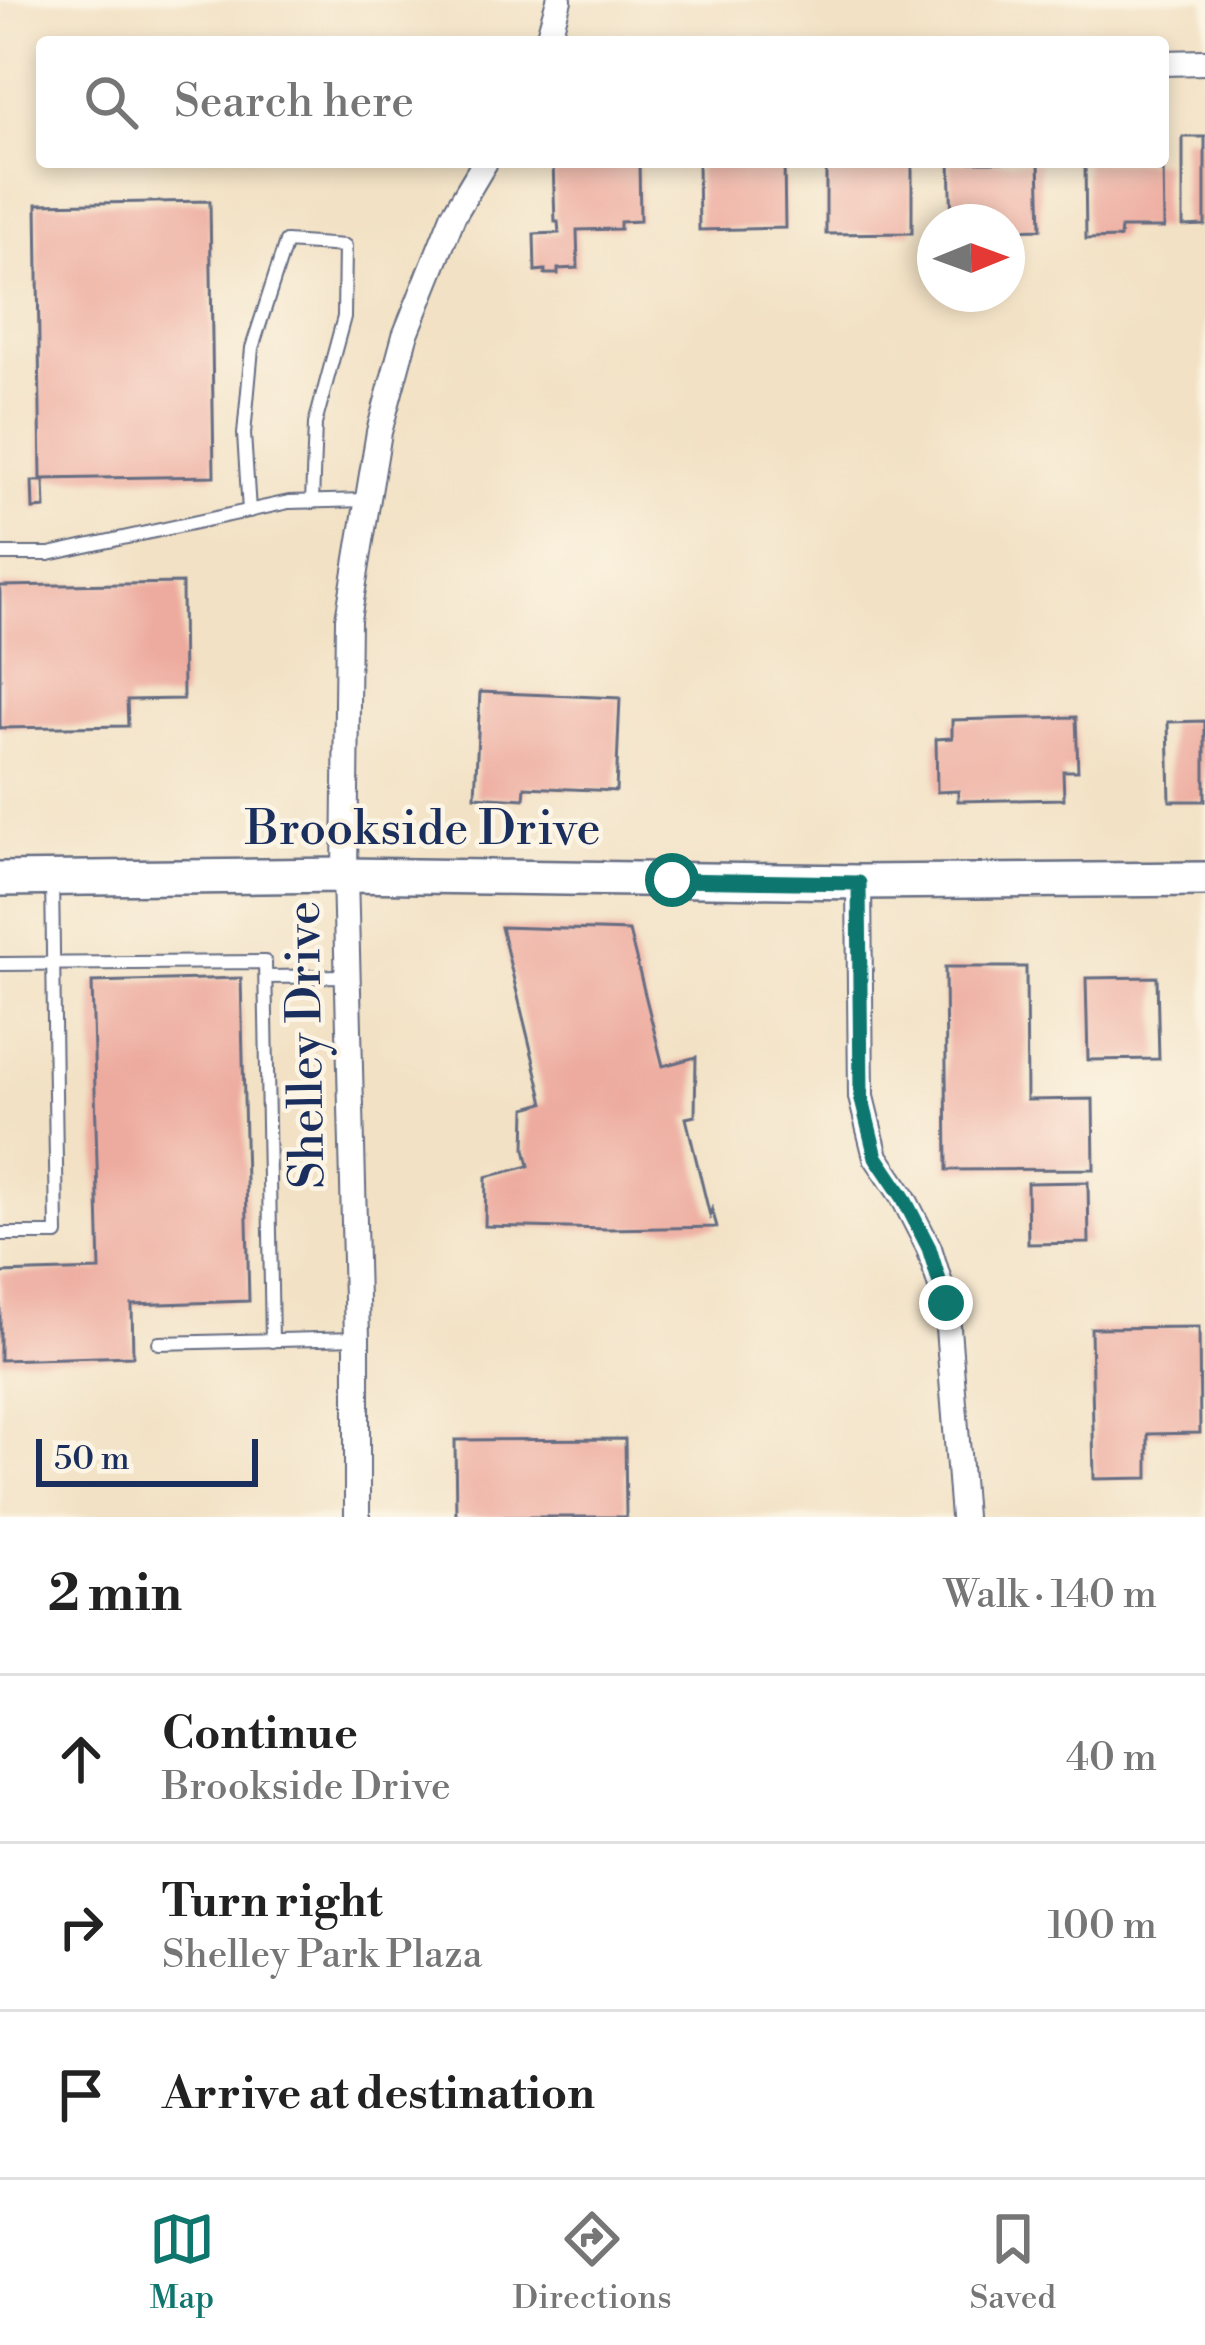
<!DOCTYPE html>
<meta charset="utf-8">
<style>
body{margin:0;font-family:"Libre Bodoni",serif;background:#f6f6f6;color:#222}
.compass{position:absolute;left:917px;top:204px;width:108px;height:108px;border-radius:50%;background:#fff;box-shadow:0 6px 18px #0003;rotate:89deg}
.scale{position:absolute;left:36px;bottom:30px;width:222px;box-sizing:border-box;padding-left:12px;border:6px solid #1b2f5e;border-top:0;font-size:33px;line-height:42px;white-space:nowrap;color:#1b2f5e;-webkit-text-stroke:9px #fcf5e5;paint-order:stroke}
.stop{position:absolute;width:36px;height:36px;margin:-27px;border:9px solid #0f766e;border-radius:50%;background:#fff}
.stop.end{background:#0f766e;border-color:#fff;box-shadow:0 3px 12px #0008}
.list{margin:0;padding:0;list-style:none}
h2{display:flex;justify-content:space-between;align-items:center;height:156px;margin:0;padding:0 48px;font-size:51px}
h2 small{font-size:39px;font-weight:400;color:#767676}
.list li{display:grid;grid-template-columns:78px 1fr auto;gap:36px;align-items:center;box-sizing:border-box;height:168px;padding:0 48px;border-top:3px solid #e0e0e0}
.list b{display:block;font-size:45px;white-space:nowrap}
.list p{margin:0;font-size:39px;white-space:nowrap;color:#767676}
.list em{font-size:39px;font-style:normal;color:#767676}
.icon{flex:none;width:66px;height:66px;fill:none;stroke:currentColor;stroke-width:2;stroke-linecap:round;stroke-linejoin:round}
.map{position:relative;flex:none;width:1205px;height:1517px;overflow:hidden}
.search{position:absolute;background:#fff;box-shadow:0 6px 18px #0003;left:36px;right:36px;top:36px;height:132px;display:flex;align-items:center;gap:30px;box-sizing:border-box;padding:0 42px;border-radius:12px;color:#767676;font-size:45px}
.sheet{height:660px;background:#fff}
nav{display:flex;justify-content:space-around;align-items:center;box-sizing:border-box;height:168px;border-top:3px solid #e0e0e0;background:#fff;font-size:33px;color:#767676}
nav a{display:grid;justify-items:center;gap:6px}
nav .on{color:#0f766e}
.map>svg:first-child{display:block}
.building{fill:#edab9f}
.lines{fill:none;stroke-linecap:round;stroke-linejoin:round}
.lane-casing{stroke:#666d82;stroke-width:16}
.street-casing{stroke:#666d82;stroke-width:28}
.secondary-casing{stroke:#666d82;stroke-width:38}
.lane{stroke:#fff;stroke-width:12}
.street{stroke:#fff;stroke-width:24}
.secondary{stroke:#fff;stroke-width:33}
.route{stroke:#0f766e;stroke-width:15}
.labels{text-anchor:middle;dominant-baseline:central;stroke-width:9;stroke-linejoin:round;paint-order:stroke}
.street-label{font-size:48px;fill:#1b2f5e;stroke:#fcf5e5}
</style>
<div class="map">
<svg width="1205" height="1517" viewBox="0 0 1205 1517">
<rect width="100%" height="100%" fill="#fcf5e5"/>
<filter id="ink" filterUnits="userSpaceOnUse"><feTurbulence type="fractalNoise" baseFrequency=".00833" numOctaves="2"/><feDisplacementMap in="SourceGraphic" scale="24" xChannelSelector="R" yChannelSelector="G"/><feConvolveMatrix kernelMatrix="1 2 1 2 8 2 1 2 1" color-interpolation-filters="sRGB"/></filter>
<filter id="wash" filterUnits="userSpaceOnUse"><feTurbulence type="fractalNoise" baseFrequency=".004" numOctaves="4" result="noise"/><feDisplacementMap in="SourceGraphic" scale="48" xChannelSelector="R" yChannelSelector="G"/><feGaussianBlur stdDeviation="2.7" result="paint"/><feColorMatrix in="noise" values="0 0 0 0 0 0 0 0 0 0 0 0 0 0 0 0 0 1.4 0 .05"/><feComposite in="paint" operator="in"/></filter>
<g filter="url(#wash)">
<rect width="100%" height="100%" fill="#f2e1c4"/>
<g id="blocks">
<g class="building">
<path d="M 1183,137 L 1205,137 L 1205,225 L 1183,226 Z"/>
<path d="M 553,162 L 639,162 L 640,221 L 620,222 L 620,229 L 577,230 L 578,268 L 558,269 L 558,274 L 545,274 L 545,270 L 535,271 L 534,234 L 559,233 L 558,222 L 555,222 Z"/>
<path d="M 698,162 L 784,162 L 785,228 L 699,230 Z"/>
<path d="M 826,162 L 912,162 L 912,233 L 826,234 Z"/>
<path d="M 950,162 L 1039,162 L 1041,229 L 1009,230 L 1007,222 L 952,222 Z"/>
<path d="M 1085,162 L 1163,162 L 1164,228 L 1121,228 L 1120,238 L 1086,239 Z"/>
<path d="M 210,201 L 214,476 L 41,479 L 37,204 Z"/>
<path d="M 32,481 L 44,481 L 45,508 L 33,509 Z"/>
<path d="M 182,583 L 183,699 L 127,700 L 128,726 L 0,728 L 0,586 Z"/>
<path d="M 480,692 L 620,698 L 616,791 L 525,787 L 524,799 L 475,796 Z"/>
<path d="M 1076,717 L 1078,771 L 1063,771 L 1064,799 L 958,801 L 958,791 L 937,792 L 936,739 L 952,738 L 952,720 Z"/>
<path d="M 1205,721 L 1205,801 L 1170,801 L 1168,722 Z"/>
<path d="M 501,927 L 629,931 L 663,1066 L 696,1057 L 695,1116 L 686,1118 L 710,1216 L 712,1209 L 717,1227 L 608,1229 L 485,1226 L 486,1177 L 529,1166 L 525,1149 L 526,1108 L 544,1103 Z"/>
<path d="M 945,967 L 1026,967 L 1027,1100 L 1093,1099 L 1094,1169 L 947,1170 Z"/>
<path d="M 1157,977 L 1159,1059 L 1088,1060 L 1086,978 Z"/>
<path d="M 241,978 L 249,1301 L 132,1305 L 133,1356 L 0,1360 L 0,1273 L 100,1270 L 92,982 Z"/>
<path d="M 1088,1182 L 1089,1243 L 1028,1244 L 1027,1183 Z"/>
<path d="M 1199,1327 L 1200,1433 L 1148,1434 L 1148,1478 L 1094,1479 L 1091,1328 Z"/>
<path d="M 625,1439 L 626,1517 L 456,1517 L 455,1440 Z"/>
</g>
</g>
</g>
<g filter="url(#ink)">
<use href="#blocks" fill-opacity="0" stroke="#666d82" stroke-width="3"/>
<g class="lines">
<g class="lane-casing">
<g id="lane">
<path d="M 249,511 L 244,434 L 252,348 L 286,242 L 345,246 L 344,317 L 315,424 L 312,502"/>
<path d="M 0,554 L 49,554 L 289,502 L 367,500"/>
<path d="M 0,964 L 265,962 L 272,1341"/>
<path d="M 266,977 L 347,976"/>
<path d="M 0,1234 L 57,1234 L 52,879"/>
<path d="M 159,1343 L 357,1338"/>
</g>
</g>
<g class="street-casing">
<g id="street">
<path d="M 547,42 L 559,0"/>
<path d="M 1163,63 L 1205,62"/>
<path d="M 859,882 L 861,1097 L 876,1157 L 903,1197 L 929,1248 L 946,1303 L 963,1517"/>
<path d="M 357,1517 L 357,1338 L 345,875 L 348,619 L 379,432 L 405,336 L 453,216 L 485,162"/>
</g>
</g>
<g class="secondary-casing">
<path id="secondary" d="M 0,879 L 345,875 L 859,882 L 1205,879"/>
</g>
<use href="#lane" class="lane"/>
<use href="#street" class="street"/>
<use href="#secondary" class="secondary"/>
</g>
</g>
<g class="lines" filter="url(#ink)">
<path class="route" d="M 672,880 L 859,883 L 861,1096 L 876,1157 L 903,1197 L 929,1248 L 946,1303"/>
</g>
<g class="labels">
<g class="street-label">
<text x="423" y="830">Brookside Drive</text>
<text transform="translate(307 1045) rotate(-91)">Shelley Drive</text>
</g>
</g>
</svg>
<svg class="compass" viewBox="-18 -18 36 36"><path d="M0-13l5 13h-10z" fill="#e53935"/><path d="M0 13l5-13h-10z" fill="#767676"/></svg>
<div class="scale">50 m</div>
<div class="stop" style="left:672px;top:880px"></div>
<div class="stop end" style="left:946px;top:1303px"></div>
<div class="search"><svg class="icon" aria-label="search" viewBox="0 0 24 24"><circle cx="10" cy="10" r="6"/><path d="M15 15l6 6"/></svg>Search here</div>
</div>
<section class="sheet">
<h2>2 min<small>Walk · 140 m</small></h2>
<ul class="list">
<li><svg class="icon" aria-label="ahead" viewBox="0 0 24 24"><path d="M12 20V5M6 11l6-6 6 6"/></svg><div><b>Continue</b><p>Brookside Drive</p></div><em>40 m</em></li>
<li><svg class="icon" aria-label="right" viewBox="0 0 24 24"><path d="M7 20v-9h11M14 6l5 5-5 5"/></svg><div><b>Turn right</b><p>Shelley Park Plaza</p></div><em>100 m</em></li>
<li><svg class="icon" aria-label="arrive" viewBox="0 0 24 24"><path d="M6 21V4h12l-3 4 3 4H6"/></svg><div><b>Arrive at destination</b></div></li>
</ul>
</section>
<nav>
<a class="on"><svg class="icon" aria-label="map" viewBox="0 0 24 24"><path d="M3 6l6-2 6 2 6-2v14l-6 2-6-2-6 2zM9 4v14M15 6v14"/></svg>Map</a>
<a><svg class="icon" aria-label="directions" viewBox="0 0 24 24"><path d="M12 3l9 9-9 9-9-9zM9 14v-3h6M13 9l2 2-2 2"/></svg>Directions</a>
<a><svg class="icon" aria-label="saved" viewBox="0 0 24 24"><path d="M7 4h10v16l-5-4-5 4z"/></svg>Saved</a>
</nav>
